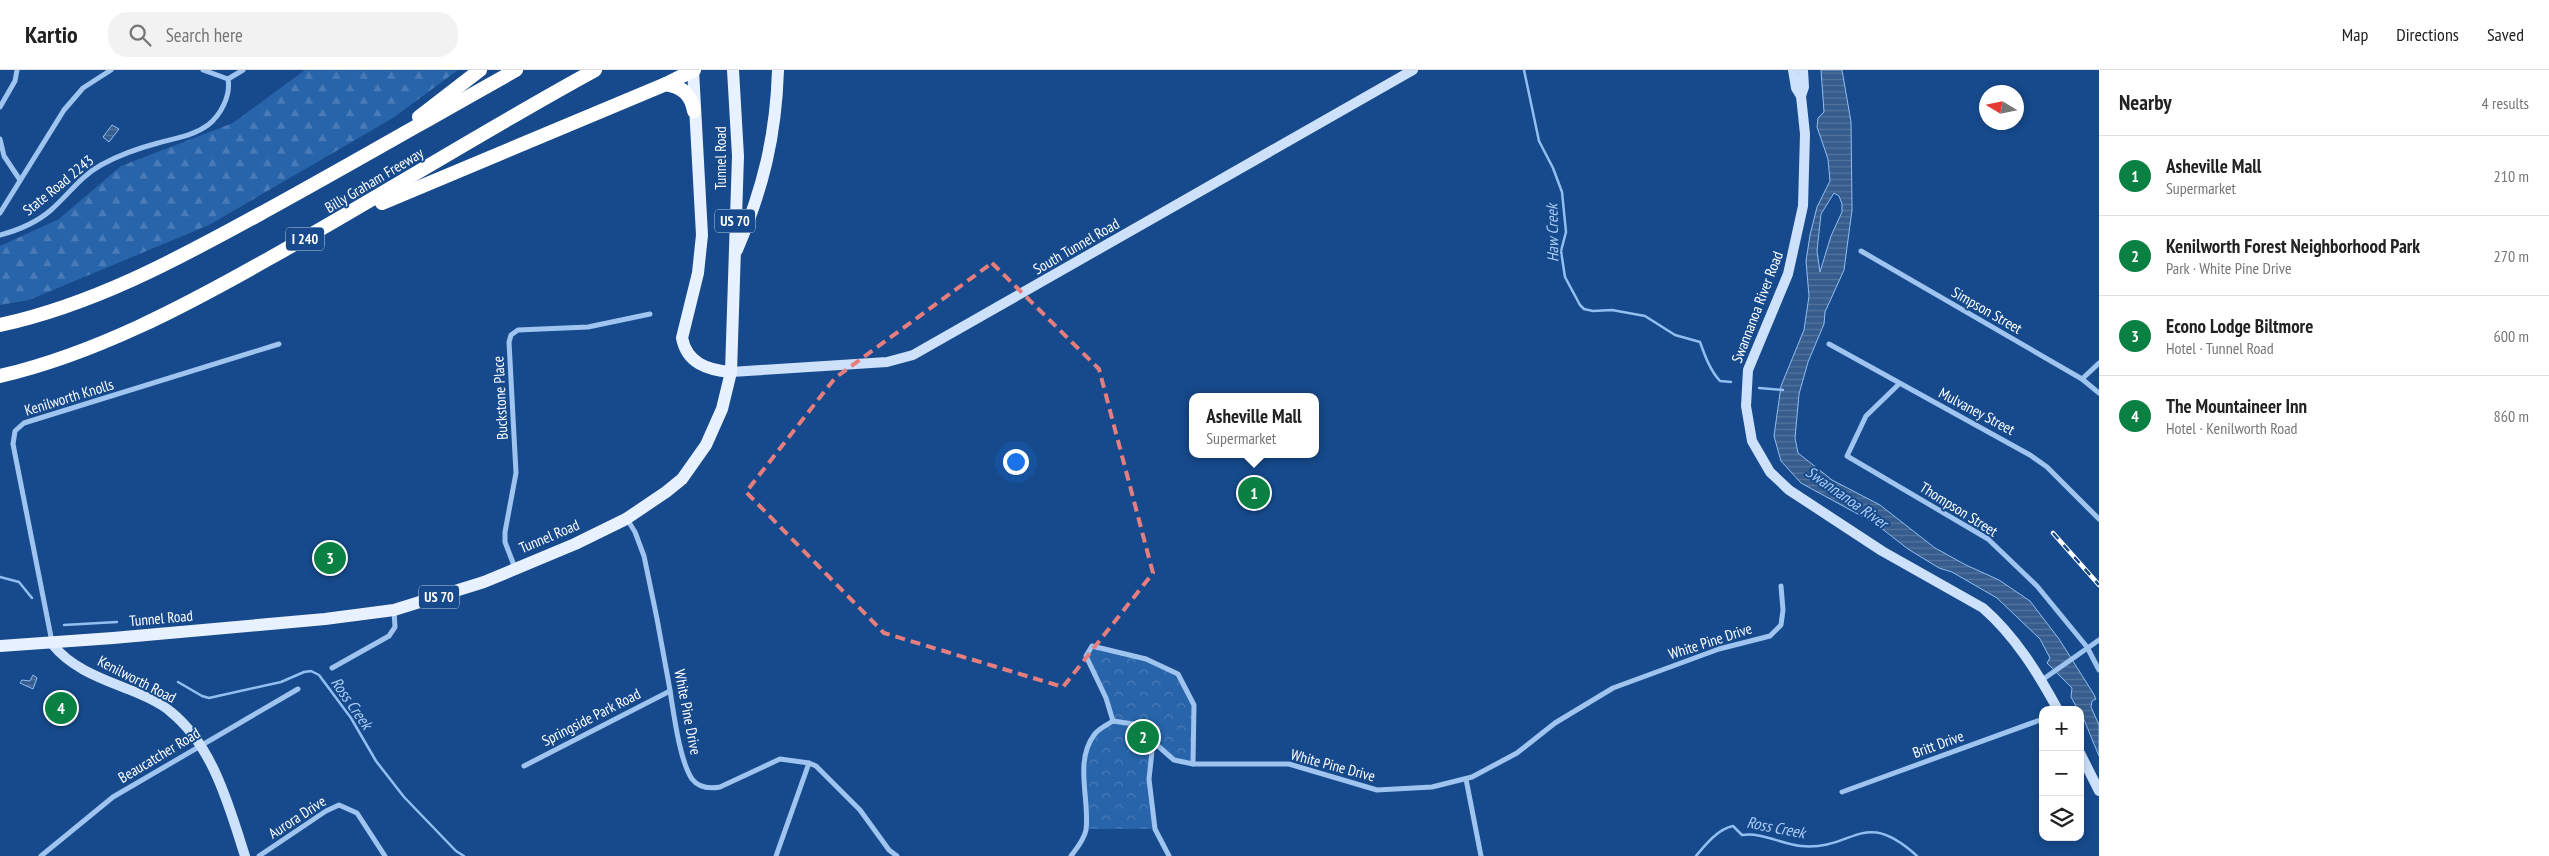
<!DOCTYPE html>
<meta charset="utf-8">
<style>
body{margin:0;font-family:"PT Sans Narrow",sans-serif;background:#f2f2f2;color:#222}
.controls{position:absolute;right:15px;bottom:15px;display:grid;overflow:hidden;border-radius:10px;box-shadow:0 2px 8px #0003}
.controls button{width:45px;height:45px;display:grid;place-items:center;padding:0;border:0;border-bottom:1px solid #e0e0e0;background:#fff;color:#222;font:25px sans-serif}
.compass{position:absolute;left:1979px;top:15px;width:45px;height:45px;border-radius:50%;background:#fff;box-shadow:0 2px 8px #0003;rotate:280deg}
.you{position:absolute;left:1015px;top:391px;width:18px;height:18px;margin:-12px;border:4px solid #fff;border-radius:50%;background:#1a73e8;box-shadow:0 0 0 8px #1a73e833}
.badge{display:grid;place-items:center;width:32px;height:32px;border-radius:50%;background:#0b8043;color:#fff;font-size:16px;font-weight:700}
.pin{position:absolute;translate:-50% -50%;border:2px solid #fff;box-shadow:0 1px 5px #0006}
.popup{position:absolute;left:1189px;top:323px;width:130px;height:65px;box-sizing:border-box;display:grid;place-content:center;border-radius:10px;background:#fff;filter:drop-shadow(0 1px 4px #0005);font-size:16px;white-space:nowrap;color:#767676}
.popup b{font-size:19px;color:#222}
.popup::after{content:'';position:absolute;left:50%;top:100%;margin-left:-10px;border:10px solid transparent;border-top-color:#fff}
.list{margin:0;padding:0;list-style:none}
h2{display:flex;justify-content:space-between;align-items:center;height:65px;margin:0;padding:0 20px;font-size:21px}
h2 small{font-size:16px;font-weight:400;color:#767676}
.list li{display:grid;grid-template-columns:32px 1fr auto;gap:15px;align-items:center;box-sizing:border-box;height:80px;padding:0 20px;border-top:1px solid #e0e0e0}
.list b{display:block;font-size:19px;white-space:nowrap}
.list p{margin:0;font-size:16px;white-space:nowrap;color:#767676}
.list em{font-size:16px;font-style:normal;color:#767676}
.icon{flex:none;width:28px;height:28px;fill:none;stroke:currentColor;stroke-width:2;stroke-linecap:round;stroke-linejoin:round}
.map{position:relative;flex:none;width:2099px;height:786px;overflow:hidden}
header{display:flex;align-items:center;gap:30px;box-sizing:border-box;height:70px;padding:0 25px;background:#fff;border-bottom:1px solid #e0e0e0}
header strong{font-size:24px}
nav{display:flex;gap:28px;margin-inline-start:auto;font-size:18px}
.search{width:350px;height:45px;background:#f2f2f2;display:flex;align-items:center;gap:12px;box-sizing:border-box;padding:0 18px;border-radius:20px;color:#767676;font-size:19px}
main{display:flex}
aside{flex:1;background:#fff}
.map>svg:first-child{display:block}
.forest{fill:url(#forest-firs)}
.park{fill:url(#park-crowns)}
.water{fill:url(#water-rules);stroke:#91bff2;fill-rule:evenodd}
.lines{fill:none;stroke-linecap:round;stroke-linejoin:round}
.stream{stroke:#91bff2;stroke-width:2.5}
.street{stroke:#9fc4ef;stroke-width:5}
.secondary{stroke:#cde1fb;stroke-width:10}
.primary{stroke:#e8f1ff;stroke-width:12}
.highway{stroke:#fff;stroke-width:14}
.rail-casing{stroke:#fff;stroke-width:4.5}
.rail{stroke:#164a8c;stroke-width:2.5;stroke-dasharray:8;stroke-linecap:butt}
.marked{fill:none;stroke:#e67e7e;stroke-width:4;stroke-dasharray:10 6;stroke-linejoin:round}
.labels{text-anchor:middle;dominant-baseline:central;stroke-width:4;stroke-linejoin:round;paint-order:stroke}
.shield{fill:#164a8c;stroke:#b9c9dc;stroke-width:1}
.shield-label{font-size:14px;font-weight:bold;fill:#fff}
.street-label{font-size:15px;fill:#fff;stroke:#164a8c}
.water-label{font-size:16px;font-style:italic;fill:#abcef6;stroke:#164a8c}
</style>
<header>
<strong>Kartio</strong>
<div class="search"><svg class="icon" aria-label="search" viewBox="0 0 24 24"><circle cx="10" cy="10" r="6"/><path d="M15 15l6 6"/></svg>Search here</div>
<nav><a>Map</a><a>Directions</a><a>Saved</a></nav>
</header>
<main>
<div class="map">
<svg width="2099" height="786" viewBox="0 0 2099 786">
<defs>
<pattern id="forest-firs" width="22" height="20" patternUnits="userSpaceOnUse" patternTransform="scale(1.25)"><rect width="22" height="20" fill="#2864aa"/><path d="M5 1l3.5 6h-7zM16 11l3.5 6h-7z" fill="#487bb7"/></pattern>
<pattern id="park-crowns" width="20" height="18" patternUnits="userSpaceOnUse" patternTransform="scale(1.25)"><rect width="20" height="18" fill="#2864aa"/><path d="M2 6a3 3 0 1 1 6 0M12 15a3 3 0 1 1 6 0" fill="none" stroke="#487bb7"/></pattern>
<pattern id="water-rules" width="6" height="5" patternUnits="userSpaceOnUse" patternTransform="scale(1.25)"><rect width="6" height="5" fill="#375d8e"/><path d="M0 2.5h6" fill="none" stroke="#55759f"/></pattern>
</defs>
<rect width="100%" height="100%" fill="#164a8c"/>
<path class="forest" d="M 305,0 L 458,0 L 393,48 L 209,155 L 29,230 L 0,235 L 0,176 L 59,149 L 121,96 L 233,53 Z"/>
<path class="park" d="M 1092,576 L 1146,589 L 1178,604 L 1194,635 L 1193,694 L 1174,690 L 1153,673 L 1149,709 L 1155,759 L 1086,759 C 1085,731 1077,691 1094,665 C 1098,659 1107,655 1113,651 L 1086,586 Z"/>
<g class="water">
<path d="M 1821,0 L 1842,0 L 1851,52 L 1852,140 L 1844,200 L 1825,242 L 1824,254 L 1808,292 L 1799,324 L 1795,368 L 1798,383 L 1832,410 L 1880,435 L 1935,478 L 1966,495 L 1999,510 L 2030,531 L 2059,569 L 2093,623 L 2096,629 L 2092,631 L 2091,637 L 2099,655 L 2099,686 L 2080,640 L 2078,640 L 2071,627 L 2072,618 L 2047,593 L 2050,588 L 2040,569 L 1997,528 L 1952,502 L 1939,498 L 1908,479 L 1876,454 L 1801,413 L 1781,391 L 1774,366 L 1781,316 L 1804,260 L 1809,226 L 1806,191 L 1810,165 L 1817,137 L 1830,111 L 1828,89 L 1817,57 L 1818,48 L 1824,42 ZM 1834,123 L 1839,126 L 1842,134 L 1842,142 L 1831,166 L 1820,202 L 1817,181 L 1821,144 Z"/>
<path d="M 112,55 L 119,59 L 109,72 L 103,67 Z"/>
<path d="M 33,605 L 37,608 L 33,619 L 20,613 L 22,610 L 30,611 Z"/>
</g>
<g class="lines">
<g class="stream">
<path d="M 1524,0 L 1539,71 L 1553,98 L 1562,122 L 1566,162 L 1561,181 L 1565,207 L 1580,235 L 1584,239 L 1593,241 L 1612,240 L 1645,246 L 1675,265 L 1700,272 C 1705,286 1710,300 1720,311 L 1731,312"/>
<path d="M 1759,318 L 1783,320"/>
<path d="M 0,507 L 19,512 L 32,528"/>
<path d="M 64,555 L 117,552"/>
<path d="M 178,612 L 202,626 L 209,628 L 281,612 L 304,602 L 311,601 L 319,605 L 351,648 L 376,691 L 404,727 L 456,781 L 464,786"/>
<path d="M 1696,786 C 1706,774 1718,759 1733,756 L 1742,765 C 1762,762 1781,774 1801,776 C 1855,781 1862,736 1917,786"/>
</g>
<g class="street">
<path d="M 228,9 L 243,0"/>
<path d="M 0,37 L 15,11 L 17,0"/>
<path d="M 0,69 L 4,86 L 20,110"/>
<path d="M 0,143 L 64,40 L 83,18 L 111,0"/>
<path d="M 0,165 C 19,160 36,153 51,140 C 68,125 81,106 101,95 C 119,85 139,78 158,73 C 176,68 193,66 208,55 C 221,45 231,25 228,9 L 203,0"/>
<path d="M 1861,181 L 2082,309 L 2099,323"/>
<path d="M 1829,274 L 2030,385 L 2047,397 L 2099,449"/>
<path d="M 2082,309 L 2099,293"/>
<path d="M 1899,314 L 1866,346 L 1847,386 L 1988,469 L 2037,516 L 2087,577 L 2099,600"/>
<path d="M 627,449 L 635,462 L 644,486 C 653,527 661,568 668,609 C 673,635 678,688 692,709 C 699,718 709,719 720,717 L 780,689 L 809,693 L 816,696 L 860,740 L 889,780 L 897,786"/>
<path d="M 515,498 L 505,472 L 505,462 L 516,403 L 509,272 L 511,265 L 518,260 L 588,257 L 650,244"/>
<path d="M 52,572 L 13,374 L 15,361 L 24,353 L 279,274"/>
<path d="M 332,598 L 389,566 L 395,557 L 394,541"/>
<path d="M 2042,610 L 2099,570"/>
<path d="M 1113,651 L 1106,628 L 1086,586 L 1092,576 L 1146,589 L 1178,604 L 1194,635 L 1193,694"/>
<path d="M 1153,672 L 1149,709 L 1155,759 L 1169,786"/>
<path d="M 524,696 L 670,621"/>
<path d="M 1466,709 L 1481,786"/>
<path d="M 1842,722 L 2043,649"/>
<path d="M 41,786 L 113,727 L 298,619"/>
<path d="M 259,786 L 326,741 L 339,735 L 357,743 L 385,786"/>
<path d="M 776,786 L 809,693"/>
<path d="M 1071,786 C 1077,778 1084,770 1086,760 C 1090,730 1074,692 1094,665 C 1098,659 1107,655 1113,651 L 1133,654 L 1174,690 L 1193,694 L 1289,694 L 1377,720 L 1432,717 L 1472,707 L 1517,683 L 1555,653 L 1613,618 L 1719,579 L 1770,566 L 1781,555 L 1783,540 L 1781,516"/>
</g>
<g class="secondary">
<path d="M 1793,0 L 1796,18 L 1801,26 L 1805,64 L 1803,136 L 1788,204 L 1748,300 L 1746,336 L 1752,371 L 1770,402 L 1789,420 L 1882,481 L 1983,538 C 2015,566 2038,603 2058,640"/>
<path d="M 1801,26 L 1804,17 L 1803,0"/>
<path d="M 731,302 L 887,292 L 913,285 L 1413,0"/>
<path d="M 53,575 C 73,600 106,610 135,622 C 147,627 161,633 171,642 C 213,676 229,736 245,786"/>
<path d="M 2080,683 L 2099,721"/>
</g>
<g class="primary">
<path d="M 693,0 L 702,165 L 698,203 L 682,268 C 687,293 707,300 731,302"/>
<path d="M 737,180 C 763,119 776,66 778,0"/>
<path d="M 0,576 L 113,568 L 325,549 L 394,540 L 484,512 L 575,474 L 626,449 L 666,422 L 682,409 L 706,375 L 722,339 L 731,302 L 738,86 L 733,0"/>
</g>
<g class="highway">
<path d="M 666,14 C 682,17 691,24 694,41"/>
<path d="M 419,47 L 480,0"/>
<path d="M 382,133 L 666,14 L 694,0"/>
<path d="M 0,255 C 92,235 176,190 258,145 C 344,98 430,48 516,0"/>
<path d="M 0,306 C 95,284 185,236 270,188 C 379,127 485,60 595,0"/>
</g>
<g class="rail-casing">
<path id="rail" d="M 2053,463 L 2099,515"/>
</g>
<use href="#rail" class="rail"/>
</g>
<path class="marked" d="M 992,193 L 1099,299 L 1153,503 L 1063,617 L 884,563 L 746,422 L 835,308 Z"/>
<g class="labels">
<g class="shield">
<rect x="715" y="139.5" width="40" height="23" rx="4"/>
<rect x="286" y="157.5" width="38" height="23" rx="4"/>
<rect x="419" y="515.5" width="40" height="23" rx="4"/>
</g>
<g class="shield-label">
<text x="735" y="151">US 70</text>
<text x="305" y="169">I 240</text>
<text x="439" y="527">US 70</text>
</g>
<g class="street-label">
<text transform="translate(720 88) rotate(-90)">Tunnel Road</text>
<text transform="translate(374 110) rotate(-31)">Billy Graham Freeway</text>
<text transform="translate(58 115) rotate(-39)">State Road 2243</text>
<text transform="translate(1076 176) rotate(-30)">South Tunnel Road</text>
<text transform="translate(1757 237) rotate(-69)">Swannanoa River Road</text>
<text transform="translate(1987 240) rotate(30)">Simpson Street</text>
<text transform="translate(69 327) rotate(-17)">Kenilworth Knolls</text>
<text transform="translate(500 328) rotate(-93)">Buckstone Place</text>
<text transform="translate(1977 341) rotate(28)">Mulvaney Street</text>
<text transform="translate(1959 439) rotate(32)">Thompson Street</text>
<text transform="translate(549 466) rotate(-23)">Tunnel Road</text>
<text transform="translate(161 548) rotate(-5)">Tunnel Road</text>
<text transform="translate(1710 571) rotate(-18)">White Pine Drive</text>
<text transform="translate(137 609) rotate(27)">Kenilworth Road</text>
<text transform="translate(688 642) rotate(79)">White Pine Drive</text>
<text transform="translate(591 647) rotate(-27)">Springside Park Road</text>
<text transform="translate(1938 674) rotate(-20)">Britt Drive</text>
<text transform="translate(159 685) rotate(-31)">Beaucatcher Road</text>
<text transform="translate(1333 695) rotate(15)">White Pine Drive</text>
<text transform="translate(297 747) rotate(-33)">Aurora Drive</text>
</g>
<g class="water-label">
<text transform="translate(1552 163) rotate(-91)">Haw Creek</text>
<text transform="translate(1847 427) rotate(35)">Swannanoa River</text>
<text transform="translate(352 633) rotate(55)">Ross Creek</text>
<text transform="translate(1776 757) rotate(11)">Ross Creek</text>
</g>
</g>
</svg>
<div class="controls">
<button>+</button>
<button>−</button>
<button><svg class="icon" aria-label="layers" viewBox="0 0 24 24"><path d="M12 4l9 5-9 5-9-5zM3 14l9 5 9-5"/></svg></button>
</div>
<svg class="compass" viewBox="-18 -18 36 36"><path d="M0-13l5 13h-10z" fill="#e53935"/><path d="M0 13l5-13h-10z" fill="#767676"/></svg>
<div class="you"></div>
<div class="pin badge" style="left:1254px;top:423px">1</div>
<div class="popup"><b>Asheville Mall</b>Supermarket</div>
<div class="pin badge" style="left:1143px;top:667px">2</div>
<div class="pin badge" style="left:330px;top:488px">3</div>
<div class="pin badge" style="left:61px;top:638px">4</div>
</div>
<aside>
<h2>Nearby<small>4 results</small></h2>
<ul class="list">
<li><span class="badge">1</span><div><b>Asheville Mall</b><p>Supermarket</p></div><em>210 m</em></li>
<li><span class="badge">2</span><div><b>Kenilworth Forest Neighborhood Park</b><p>Park · White Pine Drive</p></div><em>270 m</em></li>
<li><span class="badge">3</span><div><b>Econo Lodge Biltmore</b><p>Hotel · Tunnel Road</p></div><em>600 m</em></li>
<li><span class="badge">4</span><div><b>The Mountaineer Inn</b><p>Hotel · Kenilworth Road</p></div><em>860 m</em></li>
</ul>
</aside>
</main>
